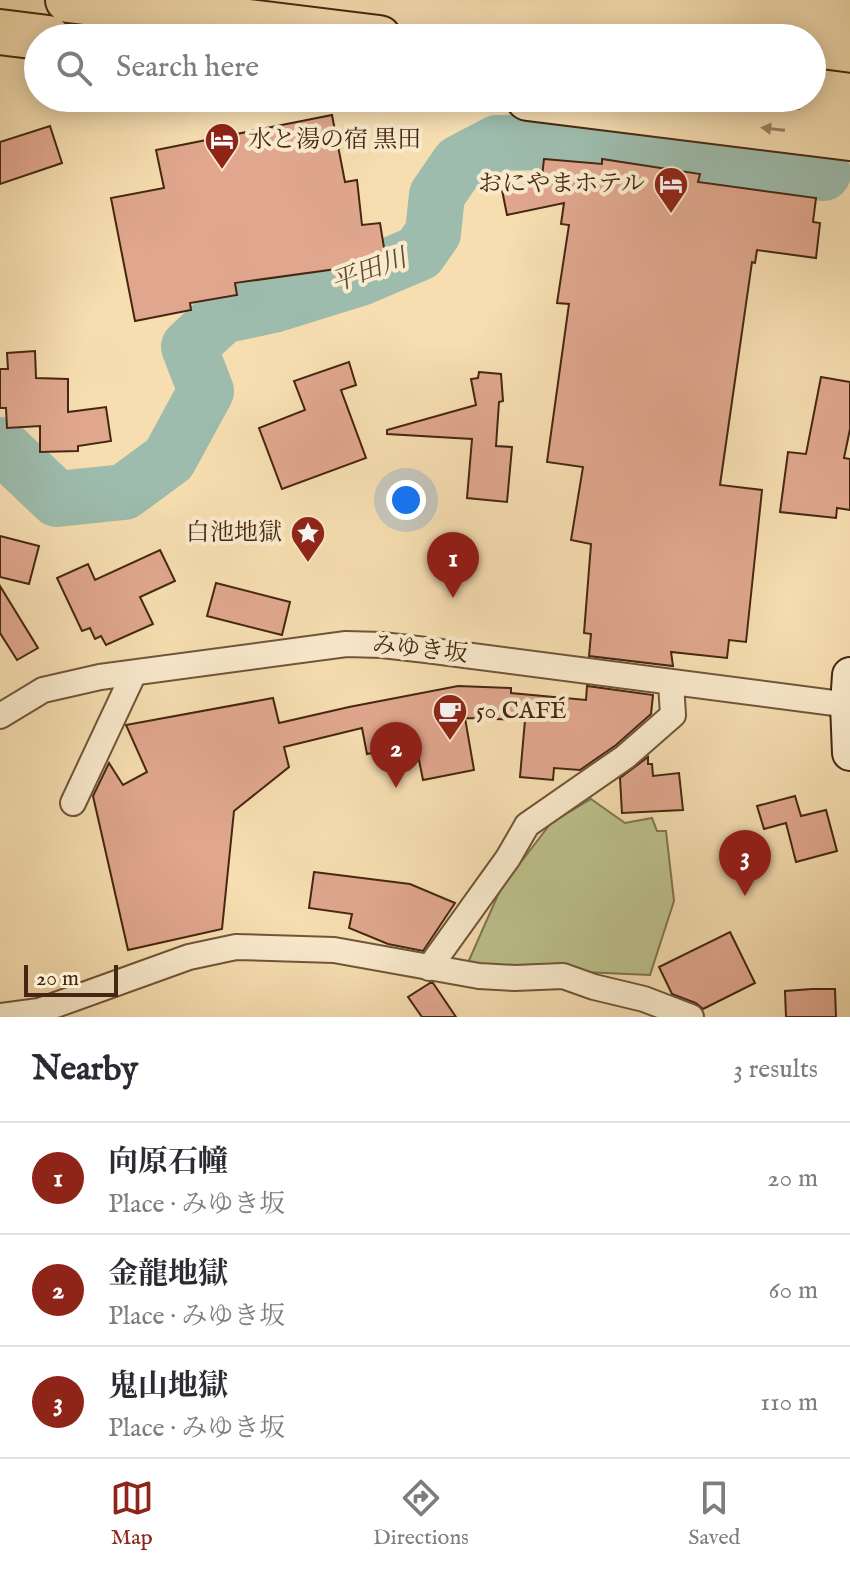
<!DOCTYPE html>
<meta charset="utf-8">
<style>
body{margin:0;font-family:"IM FELL English","Noto Serif JP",serif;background:#f2f2f3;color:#2b2b33}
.scale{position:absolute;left:24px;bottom:20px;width:94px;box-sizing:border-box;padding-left:8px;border:4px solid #452711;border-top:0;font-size:22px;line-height:28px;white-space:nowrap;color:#452711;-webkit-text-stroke:6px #f9eacc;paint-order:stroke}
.you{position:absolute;left:406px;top:500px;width:28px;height:28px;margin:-20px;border:6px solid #fff;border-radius:50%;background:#1a73e8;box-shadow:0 0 0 12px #1a73e833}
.badge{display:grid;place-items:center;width:52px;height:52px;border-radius:50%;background:#8f2418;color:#fff;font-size:26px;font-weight:700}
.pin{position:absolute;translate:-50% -66px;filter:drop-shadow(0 2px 4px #0008)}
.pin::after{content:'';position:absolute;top:42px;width:28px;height:24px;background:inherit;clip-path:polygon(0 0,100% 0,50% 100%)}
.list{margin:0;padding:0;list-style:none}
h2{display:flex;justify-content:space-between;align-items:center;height:104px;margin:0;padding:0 32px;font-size:34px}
h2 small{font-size:26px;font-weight:400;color:#7c7c81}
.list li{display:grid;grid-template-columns:52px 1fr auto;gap:24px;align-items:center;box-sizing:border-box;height:112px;padding:0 32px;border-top:2px solid #e1e1e2}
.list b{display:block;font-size:30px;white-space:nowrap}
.list p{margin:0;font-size:26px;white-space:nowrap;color:#7c7c81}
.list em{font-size:26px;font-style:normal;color:#7c7c81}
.icon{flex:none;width:44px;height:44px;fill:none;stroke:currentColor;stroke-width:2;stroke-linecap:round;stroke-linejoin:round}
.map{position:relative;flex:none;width:850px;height:1017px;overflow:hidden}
.search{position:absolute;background:#fff;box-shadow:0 4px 20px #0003;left:24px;right:24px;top:24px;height:88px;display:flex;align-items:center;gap:20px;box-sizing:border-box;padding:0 28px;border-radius:44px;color:#7c7c81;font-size:30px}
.sheet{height:440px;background:#fff}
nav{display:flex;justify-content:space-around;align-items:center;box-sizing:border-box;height:112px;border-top:2px solid #e1e1e2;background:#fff;font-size:22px;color:#7c7c81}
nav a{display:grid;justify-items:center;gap:4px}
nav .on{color:#8f2418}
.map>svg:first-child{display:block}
.green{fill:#bcc18c;stroke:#80744e;stroke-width:2}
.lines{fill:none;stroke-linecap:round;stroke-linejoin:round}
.river{stroke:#9dbcad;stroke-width:56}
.building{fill:#e0a78e;stroke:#452711;stroke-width:2}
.street-casing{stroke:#715539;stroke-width:28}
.secondary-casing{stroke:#452711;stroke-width:38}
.highway-casing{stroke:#452711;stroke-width:48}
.street{stroke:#f9eacc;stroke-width:24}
.secondary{stroke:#f9eacc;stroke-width:34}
.highway{stroke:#f6deb1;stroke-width:44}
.oneway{fill:#9e8261}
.labels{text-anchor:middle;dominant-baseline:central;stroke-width:8;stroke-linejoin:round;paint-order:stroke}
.poi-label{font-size:24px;fill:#452711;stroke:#f9eacc;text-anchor:start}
.street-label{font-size:24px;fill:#452711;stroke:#f9eacc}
.water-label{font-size:26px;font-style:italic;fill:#5b4c38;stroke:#f9eacc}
</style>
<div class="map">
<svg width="850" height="1017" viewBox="0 0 850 1017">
<rect width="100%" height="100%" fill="#f6deb1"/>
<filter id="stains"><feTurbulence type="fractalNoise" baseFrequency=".0025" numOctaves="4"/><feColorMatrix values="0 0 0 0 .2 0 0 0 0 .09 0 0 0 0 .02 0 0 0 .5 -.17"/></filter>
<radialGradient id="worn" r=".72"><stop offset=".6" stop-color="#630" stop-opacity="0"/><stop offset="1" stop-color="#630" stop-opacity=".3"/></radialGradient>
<path class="green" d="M 591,799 L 625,823 L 652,818 L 657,831 L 666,831 L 674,901 L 650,975 L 466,967 L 501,888 L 551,823 Z"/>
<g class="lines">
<path class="river" d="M 0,445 L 57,499 L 124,492 L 169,459 L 206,391 L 189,347 L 222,316 L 273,305 L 360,278 L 419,253 L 433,233 L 437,195 L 459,163 L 497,143 L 547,142 L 823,173"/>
</g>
<g class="building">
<path d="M 332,115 L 345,182 L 357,180 L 362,225 L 380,223 L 385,254 L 372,256 L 373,264 L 235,283 L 237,295 L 190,303 L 191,310 L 135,321 L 111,198 L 164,188 L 156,150 Z"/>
<path d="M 50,126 L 62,163 L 0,184 L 0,142 Z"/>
<path d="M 544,159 L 602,164 L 602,159 L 700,174 L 698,182 L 816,198 L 813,222 L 820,223 L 816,258 L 757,250 L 755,263 L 752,262 L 720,485 L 762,490 L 746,642 L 729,640 L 727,658 L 671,652 L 673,666 L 589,656 L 591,634 L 584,633 L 591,544 L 571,540 L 583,467 L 547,462 L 569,304 L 557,303 L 569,225 L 561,224 L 564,203 L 507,215 L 502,190 L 535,183 L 534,179 L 542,177 Z"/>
<path d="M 35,351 L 36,378 L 68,379 L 68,412 L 106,407 L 111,441 L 78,446 L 78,451 L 40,452 L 40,426 L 7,428 L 6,408 L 0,408 L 0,369 L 8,369 L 7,353 Z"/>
<path d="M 349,362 L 356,385 L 341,390 L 366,458 L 282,489 L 259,428 L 305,410 L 294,381 Z"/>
<path d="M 479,372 L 501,374 L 503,401 L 499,402 L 496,446 L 512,447 L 507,502 L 467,498 L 472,439 L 387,434 L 387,430 L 476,405 L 471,379 L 478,378 Z"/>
<path d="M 821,377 L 850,382 L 850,429 L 844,458 L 850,459 L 850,510 L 837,508 L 836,518 L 780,512 L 788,452 L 806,454 Z"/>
<path d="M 0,536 L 39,546 L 29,584 L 0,577 Z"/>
<path d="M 160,550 L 175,581 L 140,597 L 153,624 L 106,645 L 101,636 L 95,639 L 90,628 L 82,631 L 57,578 L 88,564 L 95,580 Z"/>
<path d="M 216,583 L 290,602 L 282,635 L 207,616 Z"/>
<path d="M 0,586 L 38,648 L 17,660 L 0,633 Z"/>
<path d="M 458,686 L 511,688 L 511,693 L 586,700 L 587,686 L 653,695 L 651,714 L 616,745 L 580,770 L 554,768 L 553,780 L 520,777 L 525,720 L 465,718 L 474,770 L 423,780 L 418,755 L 379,762 L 377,752 L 367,754 L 362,728 L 284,747 L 289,767 L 234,811 L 222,929 L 128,950 L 93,796 L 109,763 L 123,785 L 147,772 L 126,725 L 273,698 L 279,723 L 349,707 Z"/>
<path d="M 648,757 L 648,764 L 652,764 L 653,776 L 679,773 L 683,810 L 622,813 L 620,778 Z"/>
<path d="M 795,796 L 801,816 L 826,810 L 837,851 L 796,862 L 786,823 L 764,829 L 757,806 Z"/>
<path d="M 314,872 L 410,884 L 455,903 L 423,951 L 388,944 L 349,928 L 352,914 L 309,908 Z"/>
<path d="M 730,932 L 755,983 L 703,1009 L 696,1003 L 672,994 L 659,967 Z"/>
<path d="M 430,983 L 433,983 L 456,1017 L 422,1017 L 408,997 Z"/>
<path d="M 812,989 L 835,989 L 836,1017 L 786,1017 L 785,991 Z"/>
</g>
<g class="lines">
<g class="street-casing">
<g id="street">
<path d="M 0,716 L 43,690 L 100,677 L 346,644 L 382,645 L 426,650 L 850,705"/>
<path d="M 73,803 L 134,673"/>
<path d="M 429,968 L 508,858 L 527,825 L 625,757 L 673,715 L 671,683"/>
<path d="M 0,1016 L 39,1011 L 189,957 L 236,947 L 334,950 L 479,976 L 515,978 L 563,976 L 594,987 L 644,999 L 691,1017"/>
</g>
</g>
<g class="secondary-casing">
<path id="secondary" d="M 850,675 L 848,705 L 850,753"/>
</g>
<g class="highway-casing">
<g id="highway">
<path d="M 68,0 L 379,38"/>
<path d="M 0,32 L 48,38"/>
<path d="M 812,91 L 850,96"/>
<path d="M 528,98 L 850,138"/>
</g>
</g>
<use href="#street" class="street"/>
<use href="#secondary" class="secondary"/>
<use href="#highway" class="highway"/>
</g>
<defs><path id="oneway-solid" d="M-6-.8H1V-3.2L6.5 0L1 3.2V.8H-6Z" transform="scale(2)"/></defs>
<use class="oneway" href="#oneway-solid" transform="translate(773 129) rotate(-173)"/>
<defs>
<g id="hotel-pin" transform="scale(1.8)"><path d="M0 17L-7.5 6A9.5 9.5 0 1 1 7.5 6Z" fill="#8f2418" stroke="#f9eacc"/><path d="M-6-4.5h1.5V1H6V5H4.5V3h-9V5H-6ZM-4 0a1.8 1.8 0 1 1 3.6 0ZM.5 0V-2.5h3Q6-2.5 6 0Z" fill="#fff"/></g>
<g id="sight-pin" transform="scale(1.8)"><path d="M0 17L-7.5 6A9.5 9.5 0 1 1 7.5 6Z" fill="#8f2418" stroke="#f9eacc"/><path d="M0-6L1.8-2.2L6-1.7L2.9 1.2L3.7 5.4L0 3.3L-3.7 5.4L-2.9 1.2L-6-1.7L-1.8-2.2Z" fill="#fff"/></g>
<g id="cafe-pin" transform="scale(1.8)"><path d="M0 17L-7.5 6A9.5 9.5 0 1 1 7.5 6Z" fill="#8f2418" stroke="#f9eacc"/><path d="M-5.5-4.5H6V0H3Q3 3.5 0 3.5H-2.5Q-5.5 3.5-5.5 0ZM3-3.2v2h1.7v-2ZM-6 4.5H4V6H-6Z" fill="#fff"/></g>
</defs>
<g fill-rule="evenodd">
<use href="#hotel-pin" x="222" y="140"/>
<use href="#hotel-pin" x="671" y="184"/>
<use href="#sight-pin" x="308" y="533"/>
<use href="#cafe-pin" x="450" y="711"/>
</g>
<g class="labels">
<g class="poi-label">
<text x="248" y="140">水と湯の宿 黒田</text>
<text x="645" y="184" text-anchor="end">おにやまホテル</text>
<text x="282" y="533" text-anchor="end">白池地獄</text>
<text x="476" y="711">50 CAFÉ</text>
</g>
<g class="street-label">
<text transform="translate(420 650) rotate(6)">みゆき坂</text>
</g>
<g class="water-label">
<text transform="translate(369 271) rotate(-20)">平田川</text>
</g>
</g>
<rect width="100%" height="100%" filter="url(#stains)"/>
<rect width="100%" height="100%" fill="url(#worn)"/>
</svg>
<div class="scale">20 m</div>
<div class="you"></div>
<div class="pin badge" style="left:453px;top:598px">1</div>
<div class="pin badge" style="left:396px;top:788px">2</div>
<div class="pin badge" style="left:745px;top:896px">3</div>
<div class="search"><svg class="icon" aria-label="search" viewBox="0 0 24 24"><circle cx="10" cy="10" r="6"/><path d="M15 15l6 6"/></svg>Search here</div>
</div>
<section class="sheet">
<h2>Nearby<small>3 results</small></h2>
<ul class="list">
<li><span class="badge">1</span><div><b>向原石幢</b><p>Place · みゆき坂</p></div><em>20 m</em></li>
<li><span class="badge">2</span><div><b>金龍地獄</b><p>Place · みゆき坂</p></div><em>60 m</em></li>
<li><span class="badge">3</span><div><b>鬼山地獄</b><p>Place · みゆき坂</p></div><em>110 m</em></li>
</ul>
</section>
<nav>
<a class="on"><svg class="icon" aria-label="map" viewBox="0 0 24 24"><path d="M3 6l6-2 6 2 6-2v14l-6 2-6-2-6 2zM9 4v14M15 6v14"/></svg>Map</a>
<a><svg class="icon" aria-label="directions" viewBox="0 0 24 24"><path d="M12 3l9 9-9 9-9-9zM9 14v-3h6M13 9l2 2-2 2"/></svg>Directions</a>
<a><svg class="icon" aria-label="saved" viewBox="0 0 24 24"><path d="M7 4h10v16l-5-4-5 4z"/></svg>Saved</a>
</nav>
